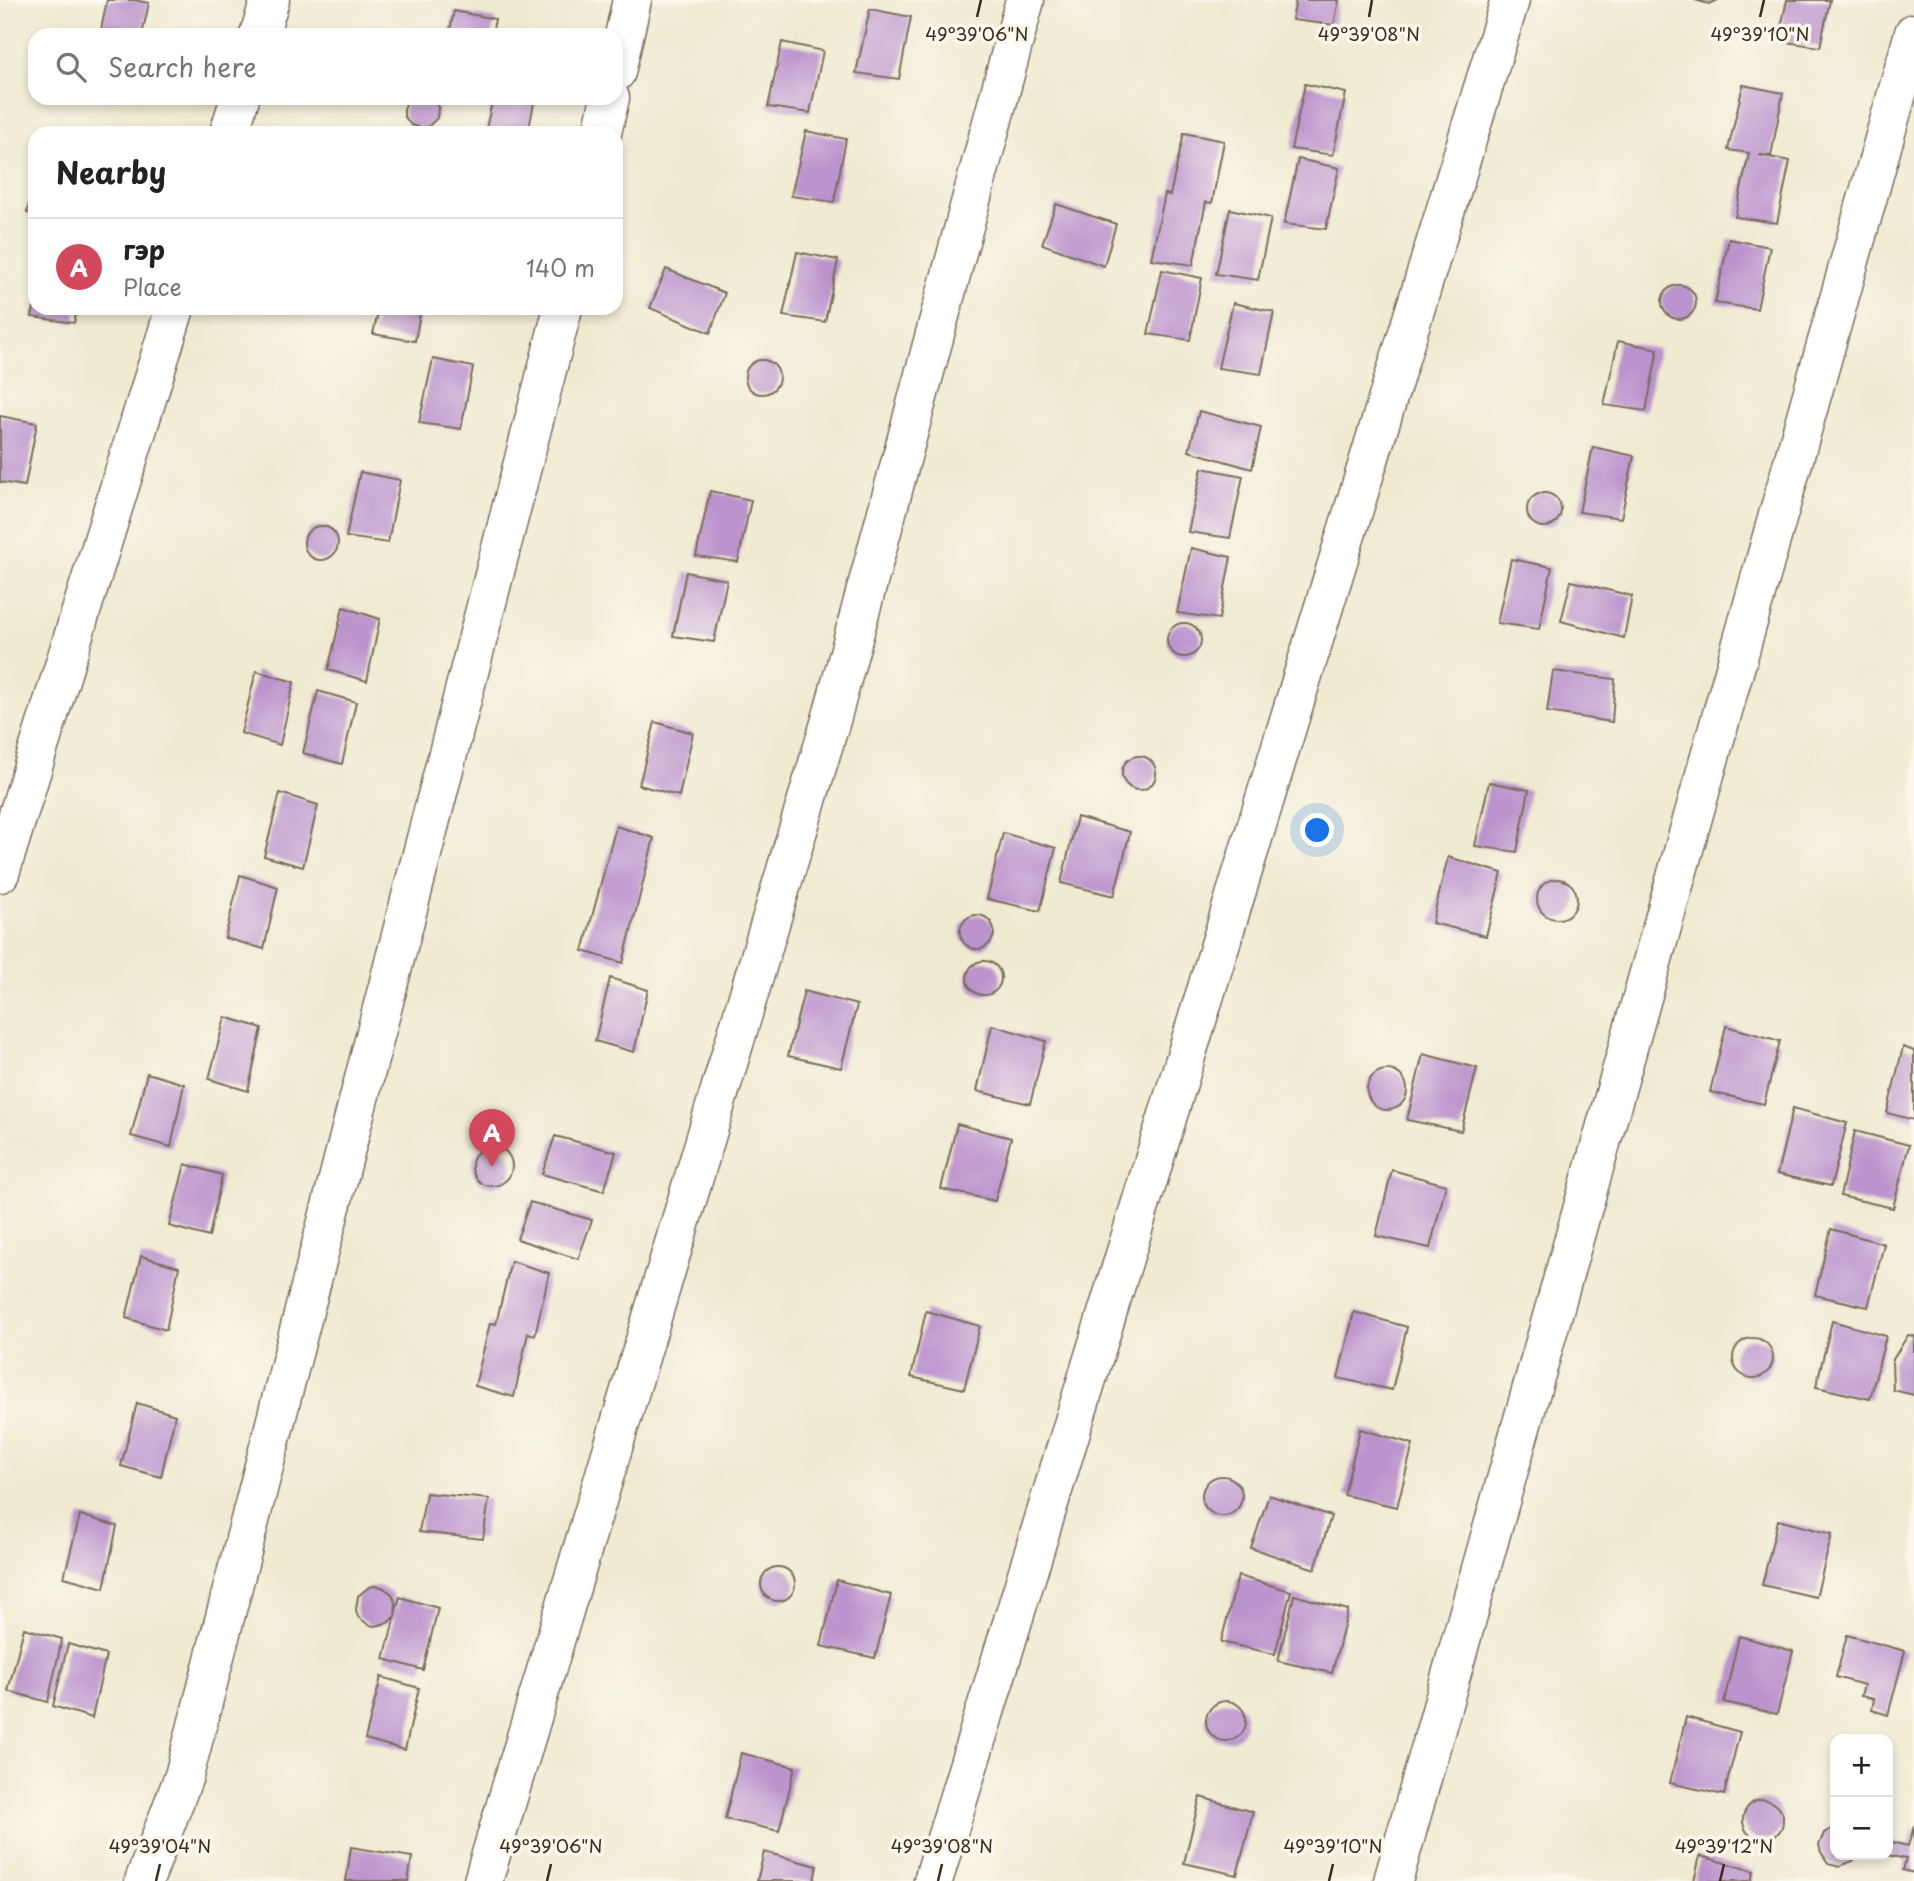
<!DOCTYPE html>
<meta charset="utf-8">
<style>
body{margin:0;font-family:"Playpen Sans",sans-serif;background:#f6f6f6;color:#222}
.controls{position:absolute;right:21px;bottom:21px;display:grid;overflow:hidden;border-radius:14px;box-shadow:0 4px 10px #0003}
.controls button{width:63px;height:63px;display:grid;place-items:center;padding:0;border:0;border-bottom:2px solid #e0e0e0;background:#fff;color:#222;font:35px sans-serif}
.you{position:absolute;left:1318px;top:831px;width:24px;height:24px;margin:-18px;border:5px solid #fff;border-radius:50%;background:#1a73e8;box-shadow:0 0 0 10px #1a73e833}
.badge{display:grid;place-items:center;width:46px;height:46px;border-radius:50%;background:#d1495b;color:#fff;font-size:23px;font-weight:700}
.pin{position:absolute;translate:-50% -58px;filter:drop-shadow(0 2px 4px #0008)}
.pin::after{content:'';position:absolute;top:37px;width:24px;height:21px;background:inherit;clip-path:polygon(0 0,100% 0,50% 100%)}
.list{margin:0;padding:0;list-style:none}
h2{display:flex;justify-content:space-between;align-items:center;height:91px;margin:0;padding:0 28px;font-size:30px}
h2 small{font-size:23px;font-weight:400;color:#767676}
.list li{display:grid;grid-template-columns:46px 1fr auto;gap:21px;align-items:center;box-sizing:border-box;height:98px;padding:0 28px;border-top:2px solid #e0e0e0}
.list b{display:block;font-size:26px;white-space:nowrap}
.list p{margin:0;font-size:23px;white-space:nowrap;color:#767676}
.list em{font-size:23px;font-style:normal;color:#767676}
.icon{flex:none;width:38px;height:38px;fill:none;stroke:currentColor;stroke-width:2;stroke-linecap:round;stroke-linejoin:round}
.map{position:relative;flex:none;width:1914px;height:1881px;overflow:hidden}
.search{position:absolute;background:#fff;box-shadow:0 4px 10px #0003;left:28px;top:28px;width:595px;height:77px;display:flex;align-items:center;gap:18px;box-sizing:border-box;padding:0 24px;border-radius:21px;color:#767676;font-size:26px}
.panel{position:absolute;background:#fff;box-shadow:0 4px 10px #0003;left:28px;top:126px;width:595px;height:189px;border-radius:21px}
.map>svg:first-child{display:block}
.building{fill:#bb93cd}
.lines{fill:none;stroke-linecap:round;stroke-linejoin:round}
.street-casing{stroke:#7a6d5c;stroke-width:41}
.street{stroke:#fff;stroke-width:38}
.ticks{fill:none;stroke:#3b2a1e;stroke-width:2.5}
.ticks-label{font-size:18px;text-anchor:middle;fill:#3b2a1e;stroke:#fbf7ec;stroke-width:7;stroke-linejoin:round;paint-order:stroke}
</style>
<div class="map">
<svg width="1914" height="1881" viewBox="0 0 1914 1881">
<rect width="100%" height="100%" fill="#fbf7ec"/>
<filter id="ink" filterUnits="userSpaceOnUse"><feTurbulence type="fractalNoise" baseFrequency=".0143" numOctaves="2"/><feDisplacementMap in="SourceGraphic" scale="14" xChannelSelector="R" yChannelSelector="G"/><feConvolveMatrix kernelMatrix="1 2 1 2 8 2 1 2 1" color-interpolation-filters="sRGB"/></filter>
<filter id="wash" filterUnits="userSpaceOnUse"><feTurbulence type="fractalNoise" baseFrequency=".00686" numOctaves="4" result="noise"/><feDisplacementMap in="SourceGraphic" scale="28" xChannelSelector="R" yChannelSelector="G"/><feGaussianBlur stdDeviation="1.57" result="paint"/><feColorMatrix in="noise" values="0 0 0 0 0 0 0 0 0 0 0 0 0 0 0 0 0 1.4 0 .05"/><feComposite in="paint" operator="in"/></filter>
<g filter="url(#wash)">
<rect width="100%" height="100%" fill="#efead0"/>
<g id="blocks">
<g class="building">
<path d="M 107,0 L 134,0 L 149,3 L 142,35 L 100,35 Z"/>
<path d="M 1296,0 L 1339,0 L 1334,25 L 1292,20 Z"/>
<path d="M 1695,0 L 1718,0 L 1709,4 Z"/>
<path d="M 1787,0 L 1830,0 L 1820,47 L 1778,41 Z"/>
<path d="M 870,9 L 911,17 L 899,79 L 856,73 Z"/>
<path d="M 454,11 L 495,19 L 492,35 L 449,35 Z"/>
<path d="M 782,42 L 823,51 L 810,113 L 768,107 Z"/>
<path d="M 1305,84 L 1346,93 L 1333,155 L 1291,149 Z"/>
<path d="M 1743,85 L 1783,93 L 1771,156 L 1759,155 L 1790,161 L 1777,223 L 1735,217 L 1749,153 L 1728,150 Z"/>
<path d="M 408,98 L 434,98 L 438,107 L 437,118 L 429,126 L 423,128 L 411,125 L 404,116 L 404,109 Z"/>
<path d="M 493,98 L 535,98 L 528,133 L 485,133 Z"/>
<path d="M 806,131 L 846,139 L 834,202 L 791,196 Z"/>
<path d="M 1184,133 L 1224,141 L 1212,203 L 1206,202 L 1193,265 L 1151,259 L 1165,194 L 1170,195 Z"/>
<path d="M 1298,159 L 1339,168 L 1326,229 L 1284,224 Z"/>
<path d="M 34,182 L 35,182 L 35,214 L 27,213 Z"/>
<path d="M 1056,204 L 1116,224 L 1104,266 L 1042,244 Z"/>
<path d="M 1230,209 L 1271,218 L 1258,280 L 1216,274 Z"/>
<path d="M 1729,239 L 1770,247 L 1757,309 L 1715,303 Z"/>
<path d="M 797,252 L 838,260 L 825,322 L 783,316 Z"/>
<path d="M 666,269 L 725,293 L 710,333 L 650,308 Z"/>
<path d="M 1162,270 L 1202,278 L 1190,340 L 1148,334 Z"/>
<circle cx="1679" cy="302" r="17"/>
<path d="M 1233,303 L 1274,312 L 1261,374 L 1218,368 Z"/>
<path d="M 34,308 L 77,308 L 74,323 L 32,317 Z"/>
<path d="M 379,308 L 421,308 L 415,341 L 373,334 Z"/>
<path d="M 1618,341 L 1658,349 L 1646,411 L 1604,405 Z"/>
<path d="M 433,359 L 473,367 L 461,429 L 419,423 Z"/>
<circle cx="762" cy="377" r="17"/>
<path d="M 1199,411 L 1261,427 L 1252,469 L 1189,451 Z"/>
<path d="M 0,416 L 37,423 L 25,486 L 0,482 Z"/>
<path d="M 1593,447 L 1634,456 L 1621,518 L 1579,512 Z"/>
<path d="M 1202,468 L 1243,476 L 1230,538 L 1188,532 Z"/>
<path d="M 360,472 L 400,480 L 388,543 L 346,537 Z"/>
<path d="M 710,491 L 751,500 L 738,562 L 696,556 Z"/>
<circle cx="1544" cy="510" r="17"/>
<circle cx="321" cy="543" r="17"/>
<path d="M 1191,548 L 1231,557 L 1219,619 L 1177,613 Z"/>
<path d="M 1511,559 L 1552,567 L 1539,629 L 1497,623 Z"/>
<path d="M 686,572 L 727,580 L 714,642 L 673,636 Z"/>
<path d="M 1571,581 L 1632,596 L 1624,638 L 1561,621 Z"/>
<path d="M 343,607 L 380,619 L 367,681 L 328,670 Z"/>
<circle cx="1184" cy="640" r="17"/>
<path d="M 256,671 L 294,682 L 280,745 L 241,733 Z"/>
<path d="M 1553,671 L 1615,679 L 1612,722 L 1547,712 Z"/>
<path d="M 318,691 L 356,702 L 342,764 L 303,753 Z"/>
<path d="M 655,722 L 693,733 L 679,796 L 639,785 Z"/>
<circle cx="1139" cy="773" r="17"/>
<path d="M 1489,782 L 1529,790 L 1517,852 L 1475,846 Z"/>
<path d="M 280,793 L 318,805 L 303,867 L 264,856 Z"/>
<path d="M 1077,817 L 1130,832 L 1114,896 L 1061,883 Z"/>
<path d="M 616,826 L 654,838 L 623,963 L 583,951 Z"/>
<path d="M 1003,833 L 1056,848 L 1040,911 L 987,899 Z"/>
<path d="M 1448,857 L 1502,873 L 1486,936 L 1432,923 Z"/>
<path d="M 240,875 L 278,887 L 264,949 L 225,938 Z"/>
<circle cx="1557" cy="899" r="20"/>
<circle cx="977" cy="932" r="17"/>
<circle cx="984" cy="978" r="17"/>
<path d="M 610,978 L 648,990 L 634,1052 L 595,1041 Z"/>
<path d="M 804,991 L 857,1005 L 841,1068 L 788,1056 Z"/>
<path d="M 225,1017 L 262,1028 L 248,1091 L 209,1079 Z"/>
<path d="M 992,1025 L 1046,1041 L 1030,1104 L 977,1091 Z"/>
<path d="M 1726,1026 L 1780,1041 L 1764,1104 L 1710,1092 Z"/>
<path d="M 1903,1047 L 1914,1051 L 1914,1120 L 1887,1113 Z"/>
<path d="M 1423,1054 L 1477,1068 L 1461,1131 L 1407,1120 Z"/>
<circle cx="1387" cy="1090" r="20"/>
<path d="M 147,1073 L 184,1084 L 171,1147 L 131,1136 Z"/>
<path d="M 1793,1108 L 1847,1123 L 1831,1186 L 1777,1174 Z"/>
<path d="M 957,1124 L 1011,1138 L 995,1201 L 941,1189 Z"/>
<path d="M 1855,1131 L 1909,1145 L 1893,1208 L 1840,1196 Z"/>
<path d="M 555,1136 L 616,1152 L 604,1191 L 542,1174 Z"/>
<circle cx="492" cy="1166" r="20"/>
<path d="M 185,1164 L 222,1175 L 209,1237 L 169,1226 Z"/>
<path d="M 1392,1170 L 1446,1185 L 1430,1248 L 1376,1236 Z"/>
<path d="M 530,1202 L 592,1220 L 578,1259 L 517,1239 Z"/>
<path d="M 1831,1229 L 1884,1244 L 1868,1307 L 1815,1295 Z"/>
<path d="M 141,1256 L 179,1267 L 166,1330 L 126,1318 Z"/>
<path d="M 511,1261 L 549,1273 L 535,1335 L 528,1333 L 514,1397 L 475,1386 L 490,1323 L 496,1324 Z"/>
<path d="M 926,1311 L 980,1326 L 964,1389 L 911,1377 Z"/>
<path d="M 1354,1312 L 1407,1327 L 1392,1390 L 1338,1378 Z"/>
<path d="M 1832,1321 L 1886,1336 L 1870,1399 L 1816,1387 Z"/>
<path d="M 1908,1335 L 1914,1336 L 1914,1395 L 1893,1390 L 1892,1361 Z"/>
<circle cx="1753" cy="1358" r="20"/>
<path d="M 137,1403 L 175,1415 L 161,1477 L 121,1466 Z"/>
<path d="M 1360,1429 L 1413,1444 L 1397,1507 L 1344,1495 Z"/>
<circle cx="1222" cy="1496" r="20"/>
<path d="M 426,1493 L 489,1499 L 483,1539 L 419,1532 Z"/>
<path d="M 1269,1495 L 1331,1516 L 1315,1569 L 1251,1548 Z"/>
<path d="M 80,1515 L 117,1526 L 104,1588 L 64,1577 Z"/>
<path d="M 1778,1520 L 1832,1534 L 1816,1597 L 1762,1585 Z"/>
<circle cx="778" cy="1584" r="17"/>
<path d="M 1238,1576 L 1291,1591 L 1275,1654 L 1221,1642 Z"/>
<path d="M 837,1580 L 891,1595 L 875,1658 L 821,1646 Z"/>
<path d="M 375,1586 L 382,1587 L 392,1594 L 396,1605 L 395,1614 L 400,1597 L 438,1608 L 423,1670 L 384,1659 L 395,1616 L 389,1622 L 376,1626 L 369,1625 L 358,1617 L 356,1610 L 358,1596 L 369,1587 Z"/>
<path d="M 1294,1595 L 1348,1610 L 1332,1673 L 1278,1661 Z"/>
<path d="M 24,1628 L 62,1639 L 48,1702 L 8,1691 Z"/>
<path d="M 1847,1635 L 1905,1651 L 1888,1715 L 1872,1710 L 1874,1699 L 1861,1696 L 1864,1685 L 1836,1677 Z"/>
<path d="M 1739,1636 L 1793,1651 L 1777,1714 L 1724,1702 Z"/>
<path d="M 68,1644 L 106,1655 L 92,1718 L 53,1706 Z"/>
<path d="M 381,1677 L 419,1688 L 405,1750 L 365,1739 Z"/>
<circle cx="1226" cy="1721" r="20"/>
<path d="M 1686,1717 L 1740,1732 L 1724,1795 L 1670,1783 Z"/>
<path d="M 741,1753 L 795,1767 L 779,1831 L 725,1819 Z"/>
<path d="M 1200,1797 L 1253,1812 L 1237,1875 L 1184,1863 Z"/>
<circle cx="1763" cy="1820" r="20"/>
<path d="M 1914,1826 L 1914,1873 L 1903,1870 L 1906,1859 L 1888,1855 L 1892,1842 L 1908,1846 Z"/>
<path d="M 1835,1827 L 1835,1855 L 1858,1855 L 1853,1861 L 1840,1866 L 1828,1863 L 1821,1852 L 1819,1845 L 1824,1833 Z"/>
<path d="M 351,1847 L 412,1857 L 408,1881 L 346,1881 Z"/>
<path d="M 764,1852 L 817,1866 L 814,1881 L 757,1881 Z"/>
<path d="M 1700,1856 L 1754,1871 L 1751,1881 L 1694,1881 Z"/>
</g>
</g>
</g>
<g filter="url(#ink)">
<use href="#blocks" fill-opacity="0" stroke="#7a6d5c" stroke-width="2"/>
<g class="lines">
<g class="street-casing">
<g id="street">
<path d="M 259,35 L 270,0"/>
<path d="M 616,72 L 632,0"/>
<path d="M 229,133 L 240,98"/>
<path d="M 602,133 L 610,98"/>
<path d="M 0,873 L 175,308"/>
<path d="M 144,1881 L 184,1776 L 563,308"/>
<path d="M 483,1881 L 831,720 L 1025,0"/>
<path d="M 933,1881 L 1510,0"/>
<path d="M 1393,1881 L 1914,33"/>
</g>
</g>
<use href="#street" class="street"/>
</g>
</g>
<path class="ticks" d="M 977,17 L 981,0M 1369,17 L 1372,0M 1760,17 L 1764,0M 156,1881 L 160,1864M 547,1881 L 551,1864M 938,1881 L 942,1864M 1329,1881 L 1333,1864M 1720,1881 L 1724,1864"/>
<g class="ticks-label">
<text x="977" y="41">49°39'06"N</text>
<text x="1369" y="41">49°39'08"N</text>
<text x="1760" y="41">49°39'10"N</text>
<text x="160" y="1853">49°39'04"N</text>
<text x="551" y="1853">49°39'06"N</text>
<text x="942" y="1853">49°39'08"N</text>
<text x="1333" y="1853">49°39'10"N</text>
<text x="1724" y="1853">49°39'12"N</text>
</g>
</svg>
<div class="controls">
<button>+</button>
<button>−</button>
</div>
<div class="you"></div>
<div class="pin badge" style="left:492px;top:1167px">A</div>
<div class="search"><svg class="icon" aria-label="search" viewBox="0 0 24 24"><circle cx="10" cy="10" r="6"/><path d="M15 15l6 6"/></svg>Search here</div>
<section class="panel">
<h2>Nearby<small></small></h2>
<ul class="list">
<li><span class="badge">A</span><div><b>гэр</b><p>Place</p></div><em>140 m</em></li>
</ul>
</section>
</div>
